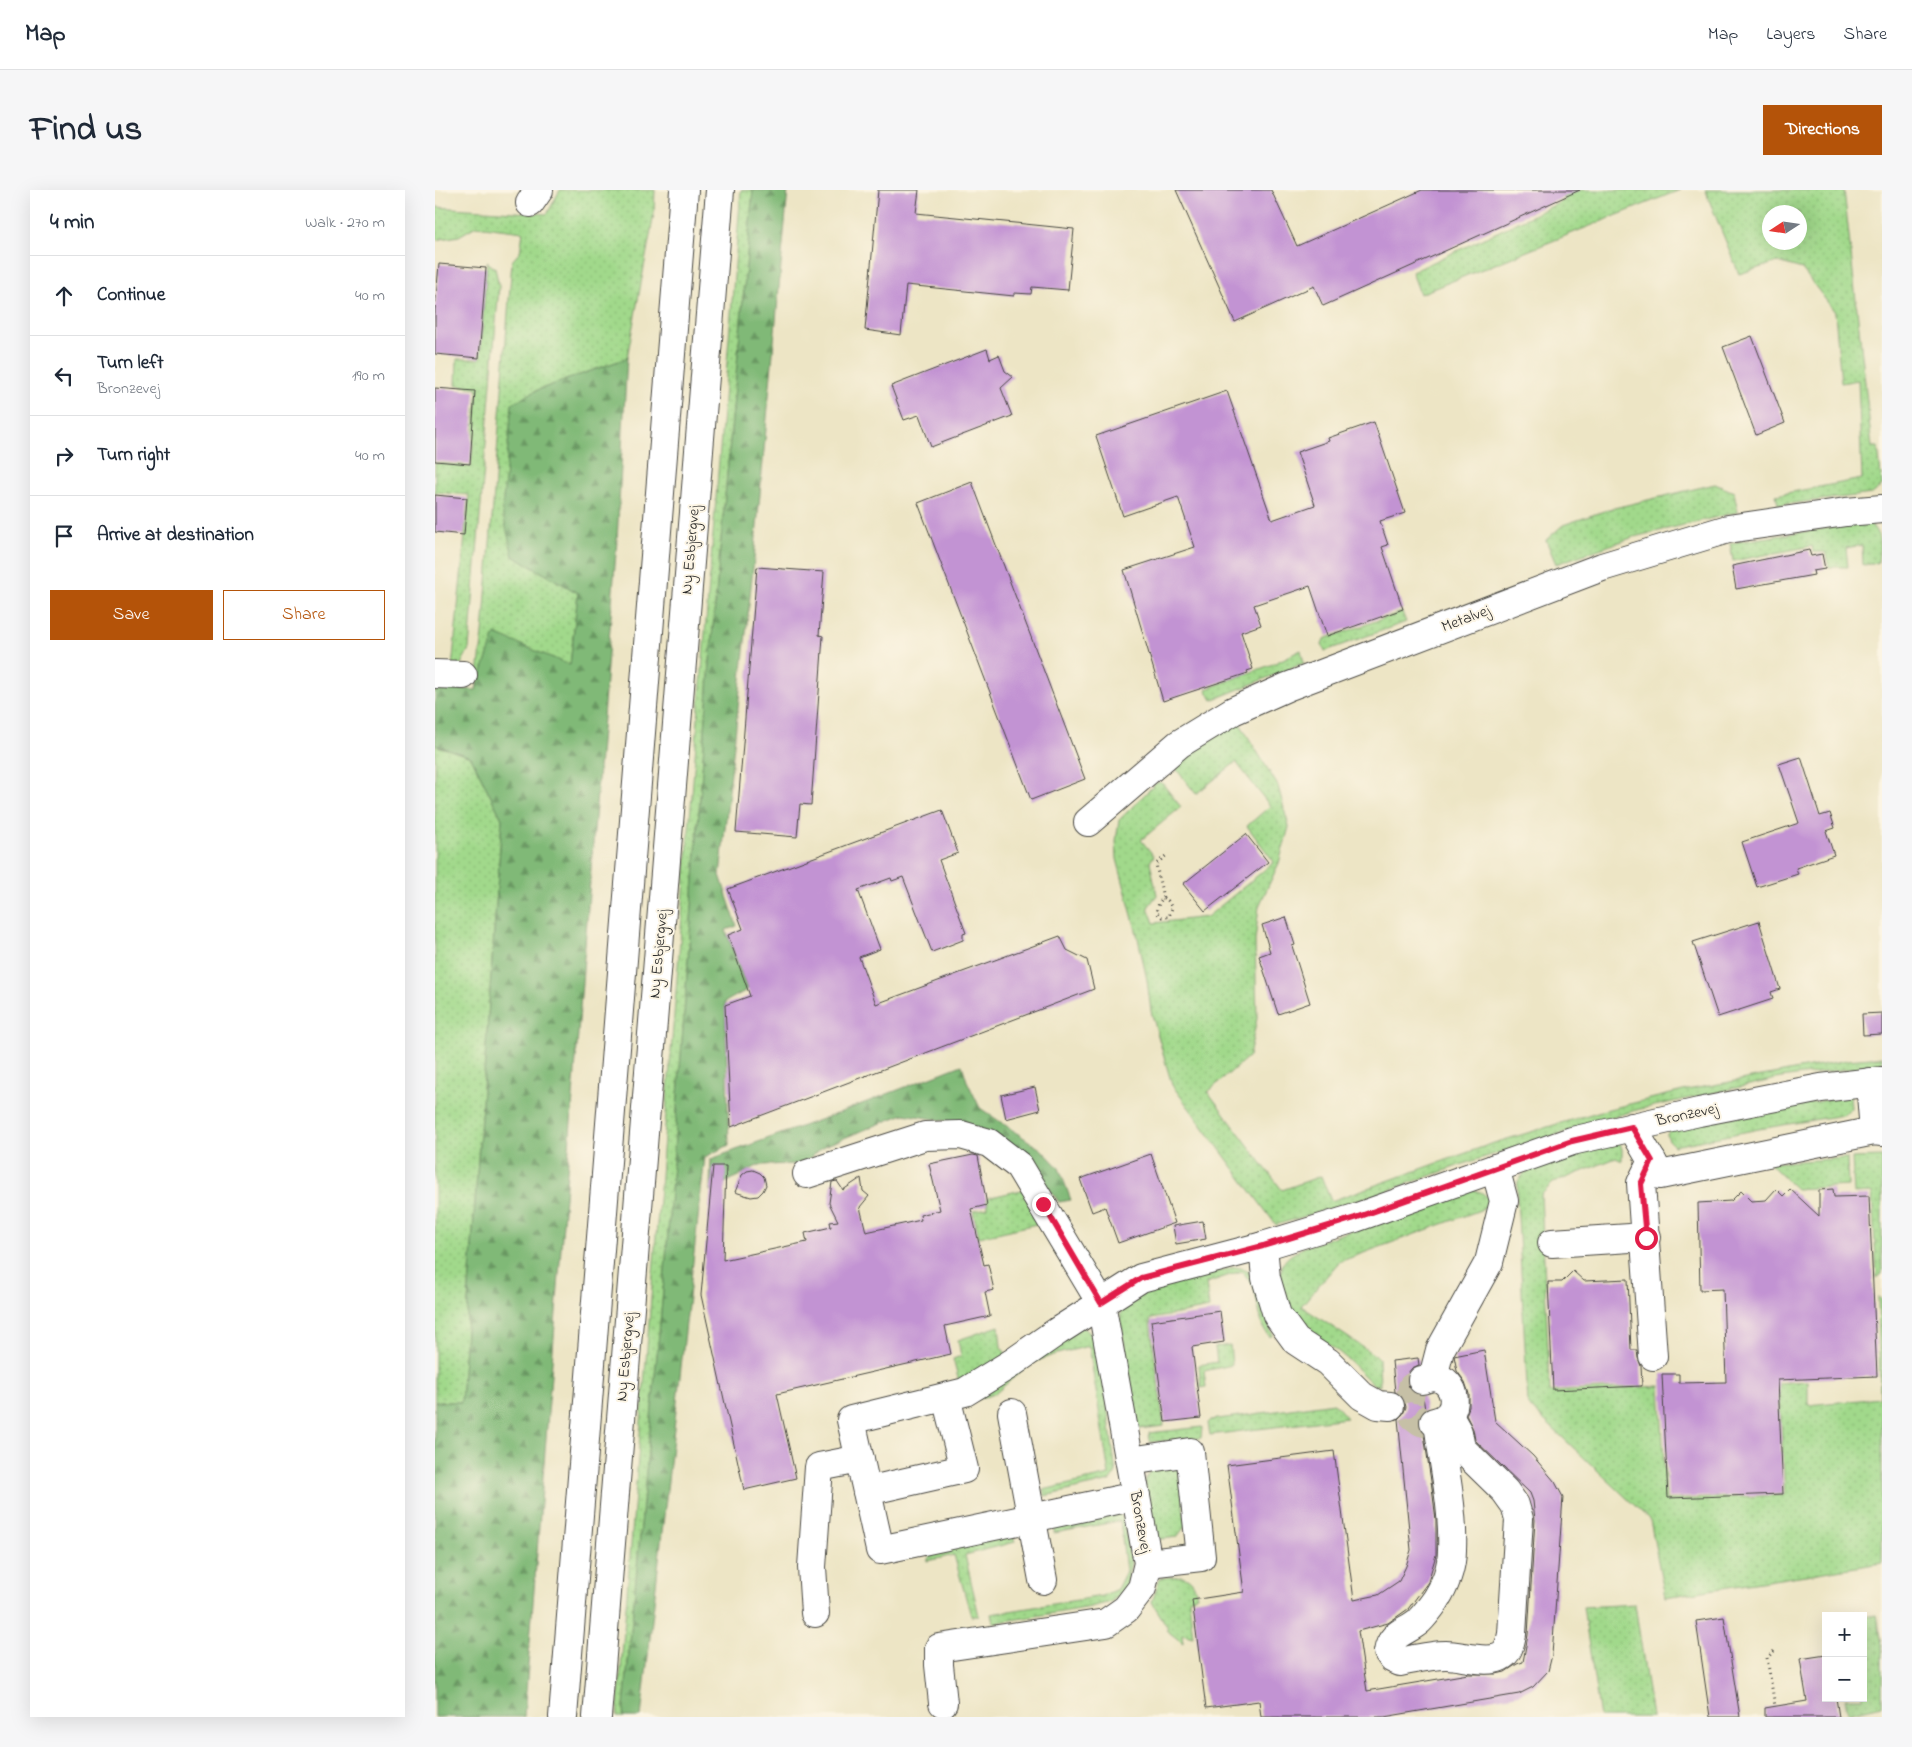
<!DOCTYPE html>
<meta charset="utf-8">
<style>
body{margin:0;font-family:"Indie Flower",sans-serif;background:#f6f6f7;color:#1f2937}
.controls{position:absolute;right:15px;bottom:15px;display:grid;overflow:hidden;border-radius:0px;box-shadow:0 5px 20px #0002}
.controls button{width:45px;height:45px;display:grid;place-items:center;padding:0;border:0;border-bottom:1px solid #e0e1e3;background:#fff;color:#1f2937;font:25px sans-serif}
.compass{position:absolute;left:1327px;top:15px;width:45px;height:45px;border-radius:50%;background:#fff;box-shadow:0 5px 20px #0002;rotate:258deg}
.stop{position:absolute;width:15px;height:15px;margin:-11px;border:4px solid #e11d48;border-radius:50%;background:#fff}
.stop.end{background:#e11d48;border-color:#fff;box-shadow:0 1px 5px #0008}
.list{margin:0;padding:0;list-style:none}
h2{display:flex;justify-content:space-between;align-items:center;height:65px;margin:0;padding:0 20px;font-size:21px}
h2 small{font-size:16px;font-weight:400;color:#747a83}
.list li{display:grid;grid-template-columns:32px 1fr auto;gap:15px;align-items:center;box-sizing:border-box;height:80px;padding:0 20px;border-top:1px solid #e0e1e3}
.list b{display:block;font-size:19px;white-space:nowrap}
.list p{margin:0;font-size:16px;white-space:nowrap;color:#747a83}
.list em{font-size:16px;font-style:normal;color:#747a83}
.actions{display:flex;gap:10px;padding:15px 20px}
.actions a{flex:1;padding:11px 0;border:1px solid #b45309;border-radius:0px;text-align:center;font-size:18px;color:#b45309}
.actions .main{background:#b45309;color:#fff}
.icon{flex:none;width:28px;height:28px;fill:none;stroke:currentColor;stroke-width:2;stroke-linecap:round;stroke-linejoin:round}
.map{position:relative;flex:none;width:1447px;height:1527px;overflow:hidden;border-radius:0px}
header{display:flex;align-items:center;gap:30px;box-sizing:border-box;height:70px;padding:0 25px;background:#fff;border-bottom:1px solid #e0e1e3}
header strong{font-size:24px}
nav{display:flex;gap:28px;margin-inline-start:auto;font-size:18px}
.intro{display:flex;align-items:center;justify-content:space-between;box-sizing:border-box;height:120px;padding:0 30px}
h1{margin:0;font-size:35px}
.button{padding:12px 22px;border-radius:0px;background:#b45309;color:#fff;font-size:18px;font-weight:700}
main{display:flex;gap:30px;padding:0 30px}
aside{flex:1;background:#fff;border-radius:0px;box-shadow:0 5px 20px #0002}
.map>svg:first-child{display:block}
.grass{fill:url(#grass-dots);stroke:#66825b;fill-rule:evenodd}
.forest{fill:url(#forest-firs);stroke:#567251}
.building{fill:#c293d3}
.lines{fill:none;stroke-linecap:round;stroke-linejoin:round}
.minor-tunnel{stroke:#c6c0a6;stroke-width:28;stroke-dasharray:28 14;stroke-linecap:butt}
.minor-casing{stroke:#484742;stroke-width:30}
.path{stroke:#484742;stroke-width:3;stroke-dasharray:1 4;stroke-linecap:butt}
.minor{stroke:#fff;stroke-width:28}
.route{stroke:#e11d48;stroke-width:6}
.labels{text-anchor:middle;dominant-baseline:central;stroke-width:4;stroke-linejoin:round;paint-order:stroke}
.street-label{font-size:16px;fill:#2b2b2b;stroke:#fcf5e5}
</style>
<header>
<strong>Map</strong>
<nav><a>Map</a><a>Layers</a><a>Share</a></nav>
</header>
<div class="intro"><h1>Find us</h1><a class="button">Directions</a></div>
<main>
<aside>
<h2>4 min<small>Walk · 270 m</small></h2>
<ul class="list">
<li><svg class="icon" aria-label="ahead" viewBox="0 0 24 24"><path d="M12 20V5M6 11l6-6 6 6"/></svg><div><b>Continue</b></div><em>40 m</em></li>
<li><svg class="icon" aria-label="left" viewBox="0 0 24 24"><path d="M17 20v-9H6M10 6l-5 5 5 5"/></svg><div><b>Turn left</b><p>Bronzevej</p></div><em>190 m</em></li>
<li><svg class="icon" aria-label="right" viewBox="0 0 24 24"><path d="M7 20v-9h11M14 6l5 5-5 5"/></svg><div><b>Turn right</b></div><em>40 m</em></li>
<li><svg class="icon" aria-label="arrive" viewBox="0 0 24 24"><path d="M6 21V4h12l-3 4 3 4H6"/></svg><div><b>Arrive at destination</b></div></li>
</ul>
<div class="actions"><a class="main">Save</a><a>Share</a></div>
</aside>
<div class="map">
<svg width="1447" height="1527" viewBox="0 0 1447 1527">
<defs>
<pattern id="grass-dots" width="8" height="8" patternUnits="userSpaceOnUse" patternTransform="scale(1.25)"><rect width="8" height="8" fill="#a1d98b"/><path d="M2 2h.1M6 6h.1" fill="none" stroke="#8bba78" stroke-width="1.8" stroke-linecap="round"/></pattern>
<pattern id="forest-firs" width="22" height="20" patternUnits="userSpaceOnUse" patternTransform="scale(1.25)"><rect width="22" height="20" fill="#80b977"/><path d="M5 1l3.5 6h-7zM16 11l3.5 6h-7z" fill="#699762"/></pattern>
</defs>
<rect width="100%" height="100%" fill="#fcf5e5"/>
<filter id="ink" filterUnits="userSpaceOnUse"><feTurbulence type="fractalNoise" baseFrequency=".02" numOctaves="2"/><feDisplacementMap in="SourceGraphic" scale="10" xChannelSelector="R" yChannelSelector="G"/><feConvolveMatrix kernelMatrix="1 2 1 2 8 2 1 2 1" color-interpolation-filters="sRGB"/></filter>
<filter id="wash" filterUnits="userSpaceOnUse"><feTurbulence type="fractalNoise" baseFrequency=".0096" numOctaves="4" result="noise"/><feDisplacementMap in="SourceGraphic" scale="20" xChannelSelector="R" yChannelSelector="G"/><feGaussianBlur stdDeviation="1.12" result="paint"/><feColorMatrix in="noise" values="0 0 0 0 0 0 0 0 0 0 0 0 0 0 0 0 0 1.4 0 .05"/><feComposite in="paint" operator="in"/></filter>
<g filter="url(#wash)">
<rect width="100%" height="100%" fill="#ede5c5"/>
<g class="grass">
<path d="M 125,0 L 220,0 L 219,24 L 192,168 L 100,201 L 78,366 L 143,403 L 135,475 L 41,500 L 48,443 L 77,71 L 85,62 L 88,42 L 41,36 L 24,46 L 0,50 L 0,17 L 112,24 Z"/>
<path d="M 306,0 L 318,0 L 276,459 L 231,1069 L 188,1527 L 182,1527 Z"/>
<path d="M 1126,0 L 1245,0 L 985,104 L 977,82 L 1130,10 Z"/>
<path d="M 1270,0 L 1409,0 L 1437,257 L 1443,257 L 1447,295 L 1447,296 L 1437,304 L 1343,315 L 1341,305 L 1427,289 L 1423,190 L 1406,193 L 1400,122 L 1367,79 L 1343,72 L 1304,84 ZM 1334,22 L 1364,22 L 1364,52 L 1334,52 Z"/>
<path d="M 52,72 L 60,78 L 64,96 L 34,459 L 26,474 L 17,478 L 34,305 L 0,302 L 0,273 L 36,276 L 43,198 L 21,195 L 22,169 L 45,169 Z"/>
<path d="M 1280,294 L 1299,302 L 1303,322 L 1199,347 L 1121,374 L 1111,350 L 1128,335 L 1175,319 Z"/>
<path d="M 1434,332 C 1447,346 1445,353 1443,373 L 1428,375 L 1427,355 L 1411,358 L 1413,377 L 1394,377 L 1390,362 L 1378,362 L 1377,356 L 1298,371 L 1295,353 Z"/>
<path d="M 967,422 L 971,432 L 890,461 L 887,454 L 889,449 Z"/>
<path d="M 866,460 L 869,473 L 777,510 L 771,499 L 838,474 Z"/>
<path d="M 804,532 L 843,596 L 854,637 L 844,673 L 824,716 L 820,751 L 822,828 L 814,866 L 773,902 L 847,1000 L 886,986 L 896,1011 L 1059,953 L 1166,921 L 1252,900 L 1412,870 L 1447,867 L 1447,874 L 1346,888 L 1201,920 L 1031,973 L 949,1002 L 841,1035 L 737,895 L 716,821 L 712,790 L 703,748 L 682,669 L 681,651 L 684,630 L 722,592 L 727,593 L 746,617 L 706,650 L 719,666 L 715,672 L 722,705 L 713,717 L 719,733 L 772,727 L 839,672 L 812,636 L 835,616 L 801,572 L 761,604 L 741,579 L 741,575 L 795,536 Z"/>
<path d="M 0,555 L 36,567 L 67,629 L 26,1212 L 0,1212 Z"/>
<path d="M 1415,906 L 1416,918 L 1408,925 L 1324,939 L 1239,956 L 1234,951 L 1232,944 L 1238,937 Z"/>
<path d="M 1185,953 L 1187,959 L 1187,971 L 1181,968 L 1118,993 L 1106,1005 L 1115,1202 L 1225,1196 L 1231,1310 L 1350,1305 L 1344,1193 L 1373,1191 L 1373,1215 L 1445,1208 L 1443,1107 L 1447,1110 L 1447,1373 L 1230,1407 L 1215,1330 L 1093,1215 L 1082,1006 L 1083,991 L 1091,981 L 1131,966 Z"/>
<path d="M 1447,967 L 1447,1084 L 1442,1088 L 1437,1003 L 1419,1004 L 1417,968 Z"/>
<path d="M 1412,968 L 1413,996 L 1361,999 L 1334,973 Z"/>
<path d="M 591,999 L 606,1033 L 544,1047 L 538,1021 L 553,1018 L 552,1008 Z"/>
<path d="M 1034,1000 C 1046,1000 1052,1005 1059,1015 L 904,1072 L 866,1116 L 944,1168 L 945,1196 L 939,1195 C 929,1186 921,1177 911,1168 C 885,1145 853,1134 847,1095 C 843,1072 850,1068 869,1057 Z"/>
<path d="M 800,1077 C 804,1078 809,1078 812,1080 C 826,1087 830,1130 838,1145 L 835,1147 L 828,1138 L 818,1095 L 807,1081 L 771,1093 L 774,1118 L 716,1129 L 715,1132 L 729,1236 L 704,1239 L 685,1128 L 688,1114 L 712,1099 Z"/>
<path d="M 564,1136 L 566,1157 L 572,1165 L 524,1192 L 518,1169 L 526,1166 L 523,1150 Z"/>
<path d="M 645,1136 L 652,1140 L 660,1149 L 666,1168 L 681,1283 L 675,1291 L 610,1306 L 608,1300 L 674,1285 L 654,1156 L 618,1165 L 594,1174 L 561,1203 L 542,1210 Z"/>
<path d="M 795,1155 L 797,1175 L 769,1181 L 771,1197 L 766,1198 L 764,1175 L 782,1172 L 780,1157 Z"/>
<path d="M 899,1213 L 912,1228 L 775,1245 L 773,1233 L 776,1230 Z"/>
<path d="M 767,1237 L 766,1248 L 715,1252 L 714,1243 Z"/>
<path d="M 742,1273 L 751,1335 L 742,1347 L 720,1350 L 710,1291 C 715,1275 728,1276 742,1273 Z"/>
<path d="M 682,1323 L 688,1327 L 696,1373 L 689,1400 L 676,1412 L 651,1418 L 558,1433 L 556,1424 L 667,1406 L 682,1399 L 691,1381 L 685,1331 L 619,1343 L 619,1337 Z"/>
<path d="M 568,1345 L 578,1346 L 580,1352 L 530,1365 L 544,1426 L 536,1426 L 519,1365 L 492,1371 L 496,1364 Z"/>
<path d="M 747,1386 C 758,1389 760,1396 762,1406 L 754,1409 L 758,1447 L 747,1444 L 748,1453 L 731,1440 L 733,1438 L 717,1412 L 725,1388 Z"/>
<path d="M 1200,1414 L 1217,1527 L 1165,1527 L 1148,1417 Z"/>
<path d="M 1442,1425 L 1447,1455 L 1447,1515 L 1413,1523 L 1410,1508 L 1428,1508 L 1428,1427 Z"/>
</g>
<g class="forest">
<path d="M 318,0 L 353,0 L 319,369 L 285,685 L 302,736 L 291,740 L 312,800 L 290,812 L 294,955 L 270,967 L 206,1527 L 188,1527 L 231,1069 L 276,459 Z"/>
<path d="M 192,168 L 182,350 L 89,1527 L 0,1527 L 0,1212 L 26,1212 L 67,629 L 36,567 L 0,555 L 0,497 L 41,500 L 60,444 L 135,475 L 143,403 L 78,366 L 67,321 L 77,214 L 100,201 Z"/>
<path d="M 527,875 L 532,891 L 545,918 L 607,960 L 624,978 L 636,1010 L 624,1012 L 601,981 L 529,934 L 469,924 L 389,956 L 368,974 L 324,975 L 275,1001 L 276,969 L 401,924 Z"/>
</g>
<g id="blocks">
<g class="building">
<path d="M 443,0 L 484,0 L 481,23 L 639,39 L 633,100 L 597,97 L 596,104 L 579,103 L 579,106 L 471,95 L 466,145 L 430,140 Z"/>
<path d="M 741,0 L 836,0 L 862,56 L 987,0 L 1145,0 L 888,116 L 879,96 L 800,132 Z"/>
<path d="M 4,74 L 51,78 L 44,168 L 0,164 L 0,120 Z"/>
<path d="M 1317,146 L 1350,233 L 1321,245 L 1288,157 Z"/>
<path d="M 552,159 L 555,169 L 564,165 L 570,181 L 578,187 L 566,198 L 577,226 L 496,257 L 484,225 L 469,230 L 456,196 Z"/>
<path d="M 0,198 L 40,201 L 35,274 L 0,271 Z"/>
<path d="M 792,201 L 837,330 L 880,315 L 862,262 L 894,251 L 893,248 L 939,232 L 970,323 L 945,331 L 953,355 L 947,357 L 968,419 L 892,446 L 875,396 L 819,415 L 826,435 L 806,442 L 818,479 L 812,481 L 813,483 L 728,511 L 689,380 L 760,357 L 743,307 L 688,326 L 661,246 Z"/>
<path d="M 537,292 L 650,589 L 596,610 L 483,313 Z"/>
<path d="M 0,305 L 32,308 L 29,345 L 0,342 Z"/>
<path d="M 1374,360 L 1376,366 L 1387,364 L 1390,379 L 1378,381 L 1379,385 L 1301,399 L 1297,376 Z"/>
<path d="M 322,377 L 389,382 L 384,445 L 388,446 L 376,615 L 365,614 L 362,647 L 301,642 Z"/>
<path d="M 1366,567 L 1385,626 L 1395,623 L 1400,638 L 1391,641 L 1399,665 L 1361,678 L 1363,684 L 1322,697 L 1307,652 L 1364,633 L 1344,574 Z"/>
<path d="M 507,620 L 523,663 L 504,670 L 531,743 L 528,744 L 528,750 L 497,762 L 468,687 L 457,691 L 456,688 L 423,700 L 445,759 L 424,767 L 441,814 L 625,746 L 632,760 L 652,770 L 659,799 L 296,937 L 290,815 L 315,806 L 293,745 L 308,739 L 293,699 Z"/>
<path d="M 811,644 L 833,672 L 770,721 L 748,694 Z"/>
<path d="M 851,727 L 860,755 L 857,756 L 875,813 L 843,824 L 824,766 L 835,762 L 827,735 Z"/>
<path d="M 1324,731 L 1345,799 L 1336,802 L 1338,809 L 1283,827 L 1258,752 Z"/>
<path d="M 1447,823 L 1447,844 L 1428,845 L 1427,824 Z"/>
<path d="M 600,897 L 605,920 L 571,929 L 566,905 Z"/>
<path d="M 716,964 L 740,1033 L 683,1053 L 670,1017 L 657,1022 L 645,989 Z"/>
<path d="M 538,965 L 543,966 L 552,1015 L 536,1019 L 549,1075 L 553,1074 L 559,1100 L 550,1102 L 555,1126 L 510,1136 L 516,1164 L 342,1204 L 361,1288 L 309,1300 L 266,1105 L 278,976 L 291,976 L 288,1070 L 372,1052 L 370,1043 L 396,1037 L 395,1032 L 403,1031 L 394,1013 L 397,992 L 402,991 L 408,1000 L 426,988 L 428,1001 L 434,1006 L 425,1017 L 431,1042 L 486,1030 L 485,1025 L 505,1020 L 494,974 Z"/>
<path d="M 318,980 L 325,983 L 329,987 L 331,995 L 328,1001 L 323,1006 L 316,1007 L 300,1002 L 307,985 L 312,981 Z"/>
<path d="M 1341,999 L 1348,1006 L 1355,999 L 1384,1026 L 1384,1000 L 1398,999 L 1399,1007 L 1434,1006 L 1442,1186 L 1343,1190 L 1348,1304 L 1233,1308 L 1227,1184 L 1244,1184 L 1244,1193 L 1291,1192 L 1288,1099 L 1265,1100 L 1263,1013 L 1296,1011 L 1306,1001 L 1316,1011 L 1331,1010 Z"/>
<path d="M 768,1031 L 771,1049 L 741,1054 L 738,1036 Z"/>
<path d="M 1138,1081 L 1149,1091 L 1193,1089 L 1196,1160 L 1202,1160 L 1203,1168 L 1206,1176 L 1207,1196 L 1118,1200 L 1113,1092 L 1127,1092 Z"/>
<path d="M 785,1121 L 789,1152 L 757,1157 L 766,1228 L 730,1232 L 716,1131 Z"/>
<path d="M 1049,1160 L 1060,1231 L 1098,1266 L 1120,1292 L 1128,1307 L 1117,1465 L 1113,1481 L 1098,1497 L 1084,1504 L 949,1527 L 826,1527 L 824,1511 L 771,1518 L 757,1410 L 809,1402 L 792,1275 L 899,1261 L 919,1410 L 943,1405 L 964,1391 L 971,1376 L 976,1360 L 963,1229 L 968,1224 L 971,1217 L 969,1209 L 960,1202 L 957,1171 L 983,1168 L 984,1175 L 977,1178 L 973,1183 L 971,1191 L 975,1200 L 981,1204 L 988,1206 L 990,1220 L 984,1229 L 984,1237 L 989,1244 L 997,1298 L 1001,1330 L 1001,1365 L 993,1392 L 973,1419 L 953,1433 L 923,1441 L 932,1501 L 1033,1484 L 1061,1484 L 1070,1482 L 1082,1474 L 1088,1472 L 1093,1445 L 1100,1330 L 1098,1311 L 1095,1303 L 1040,1250 L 1038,1239 L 1031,1225 L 1034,1217 L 1034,1204 L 1030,1192 L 1022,1181 L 1019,1166 Z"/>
<path d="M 1289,1427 L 1296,1471 L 1305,1527 L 1275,1527 L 1261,1431 Z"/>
<path d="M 1391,1465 L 1391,1508 L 1401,1508 L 1404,1527 L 1330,1527 L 1330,1518 L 1372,1511 L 1365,1469 Z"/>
</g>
</g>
</g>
<g filter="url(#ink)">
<use href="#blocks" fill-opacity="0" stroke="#484742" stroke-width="1"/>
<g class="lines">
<path class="minor-tunnel" d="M 987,1190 L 977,1197 L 974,1212 L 978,1226 L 986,1232 L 993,1234"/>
<g class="minor-casing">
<g id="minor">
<path d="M 95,13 L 104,0"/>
<path d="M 0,484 L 28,485"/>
<path d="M 653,632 L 744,554 L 798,521 L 852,497 L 1167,377 L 1293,339 L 1411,322 L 1447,319"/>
<path d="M 1435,892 L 1439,941"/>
<path d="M 1197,937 L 1225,985 L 1439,941 L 1447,942"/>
<path d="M 1217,971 L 1206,993 L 1218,1166"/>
<path d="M 372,984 L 490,946 L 526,945 L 554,953 L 584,976 L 666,1113 L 713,1373 L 707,1398 L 691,1419 L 671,1433 L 504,1458 L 504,1475 L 508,1513"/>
<path d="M 1117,1053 L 1211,1047"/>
<path d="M 828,1056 L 831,1088 L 842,1125 L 861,1151 L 893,1172 L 927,1206 L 943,1215 L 955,1216"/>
<path d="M 998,1187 L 1005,1160 L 1054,1072 L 1069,1011 L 1060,978"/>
<path d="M 987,1190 C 990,1190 995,1187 998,1187 C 1022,1188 1029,1227 999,1232"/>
<path d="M 577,1223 L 608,1390"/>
<path d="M 1003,1232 C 1008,1273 1019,1319 1017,1360 C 1017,1377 1010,1396 1001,1410 C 996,1417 990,1425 984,1431 C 972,1442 956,1442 953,1462 L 958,1469 L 965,1472 C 980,1469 996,1465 1011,1465 C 1026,1465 1050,1474 1065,1467 C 1074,1463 1075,1453 1077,1444 L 1084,1329 L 1080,1315 L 1070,1301 L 1026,1258 L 1023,1242 L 1014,1226"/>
<path d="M 695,1271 L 755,1262 L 766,1367 L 713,1373"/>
<path d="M 432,1301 L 529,1279 L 511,1207"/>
<path d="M 701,1306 L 445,1360 L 416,1230 L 530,1202 L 577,1173 L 623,1141 L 706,1088 L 828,1056 L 920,1028 L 1137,951 L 1264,922 L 1386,898 L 1447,891"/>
<path d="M 380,1423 L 377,1377 L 384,1277 L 425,1269"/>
<path d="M 128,1527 L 249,0"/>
<path d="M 162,1527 L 285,0"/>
</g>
</g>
<g class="path">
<path d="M 728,708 L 733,711 L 737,718 L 734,727 L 727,727 L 721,722 L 724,713 L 728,708 L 721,674 L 732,665"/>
<path d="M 1339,1461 L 1332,1468 L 1340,1516"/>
</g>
<use href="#minor" class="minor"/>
</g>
</g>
<g class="lines" filter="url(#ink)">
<path class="route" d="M 608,1014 L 666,1113 L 706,1088 L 828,1056 L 920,1028 L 1137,951 L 1197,937 L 1217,971 L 1206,994 L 1211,1048"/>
</g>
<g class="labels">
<g class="street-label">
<text transform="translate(256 360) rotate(-85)">Ny Esbjergvej</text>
<text transform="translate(1031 429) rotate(-21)">Metalvej</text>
<text transform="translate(224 764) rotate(-85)">Ny Esbjergvej</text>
<text transform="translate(1252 925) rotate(-12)">Bronzevej</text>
<text transform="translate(191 1167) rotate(-85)">Ny Esbjergvej</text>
<text transform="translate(705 1332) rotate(80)">Bronzevej</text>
</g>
</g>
</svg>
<div class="controls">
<button>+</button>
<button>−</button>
</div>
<svg class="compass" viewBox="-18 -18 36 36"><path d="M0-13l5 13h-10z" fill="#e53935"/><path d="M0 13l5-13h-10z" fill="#747a83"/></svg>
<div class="stop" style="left:1211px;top:1048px"></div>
<div class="stop end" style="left:608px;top:1014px"></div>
</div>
</main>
